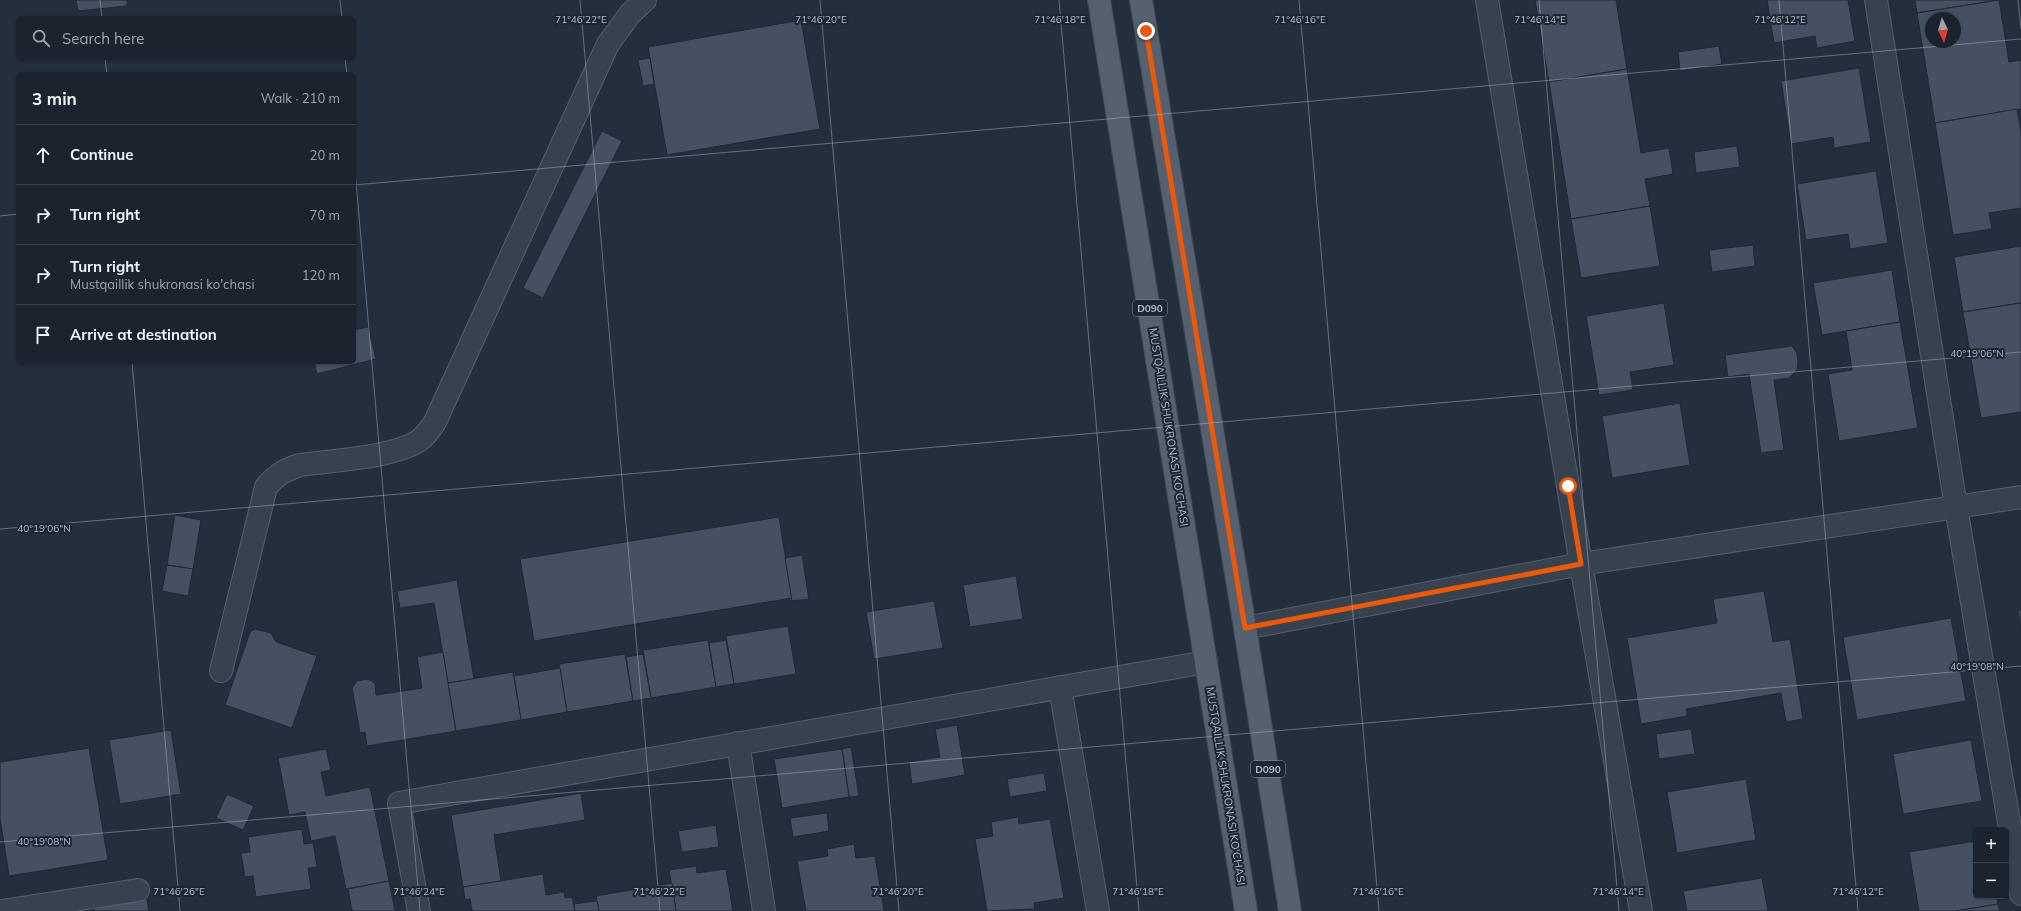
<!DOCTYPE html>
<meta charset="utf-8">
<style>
body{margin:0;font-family:Mulish,sans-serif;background:#242b36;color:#f1f3f6}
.controls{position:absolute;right:12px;bottom:12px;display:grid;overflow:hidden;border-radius:6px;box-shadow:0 1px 3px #0004}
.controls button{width:36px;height:36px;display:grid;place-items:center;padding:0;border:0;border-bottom:1px solid #39404a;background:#1b232e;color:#f1f3f6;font:20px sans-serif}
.compass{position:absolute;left:1925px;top:12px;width:36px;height:36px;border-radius:50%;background:#1b232e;box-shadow:0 1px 3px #0004;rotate:175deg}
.stop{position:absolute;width:12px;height:12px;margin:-9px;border:3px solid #ea580c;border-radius:50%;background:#fff}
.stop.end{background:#ea580c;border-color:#fff;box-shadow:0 1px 4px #0008}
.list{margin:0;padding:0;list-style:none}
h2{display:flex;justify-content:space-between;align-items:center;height:52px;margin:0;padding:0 16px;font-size:17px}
h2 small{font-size:13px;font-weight:400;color:#a0a4aa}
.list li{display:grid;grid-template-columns:26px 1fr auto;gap:12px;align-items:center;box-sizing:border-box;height:60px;padding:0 16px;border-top:1px solid #39404a}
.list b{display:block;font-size:15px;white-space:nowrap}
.list p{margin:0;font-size:13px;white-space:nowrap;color:#a0a4aa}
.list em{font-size:13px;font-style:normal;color:#a0a4aa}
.icon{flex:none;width:22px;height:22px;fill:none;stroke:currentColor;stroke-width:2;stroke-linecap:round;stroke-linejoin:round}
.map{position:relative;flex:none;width:2021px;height:911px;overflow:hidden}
.search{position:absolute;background:#1b232e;box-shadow:0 1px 3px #0004;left:16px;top:16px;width:340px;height:44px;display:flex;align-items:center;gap:10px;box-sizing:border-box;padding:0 14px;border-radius:6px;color:#a0a4aa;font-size:15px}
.panel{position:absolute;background:#1b232e;box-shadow:0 1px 3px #0004;left:16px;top:72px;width:340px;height:292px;border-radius:6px}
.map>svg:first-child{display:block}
.building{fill:#455162;stroke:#1f2835;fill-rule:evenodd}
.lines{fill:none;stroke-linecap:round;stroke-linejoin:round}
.minor-casing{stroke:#565f6c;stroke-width:24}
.major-casing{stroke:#414a57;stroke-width:24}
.minor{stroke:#38414e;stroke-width:22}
.major{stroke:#56606e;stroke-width:22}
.route{stroke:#ea580c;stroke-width:5}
.ticks{fill:none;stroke:#b4bcc9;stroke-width:1;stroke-opacity:0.45}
.labels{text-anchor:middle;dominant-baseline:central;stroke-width:4;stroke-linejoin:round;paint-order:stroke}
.shield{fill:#1d2633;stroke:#878f9c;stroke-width:1}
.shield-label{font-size:10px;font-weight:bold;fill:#b4bcc9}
.street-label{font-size:11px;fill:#b4bcc9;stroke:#1d2633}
.ticks-label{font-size:10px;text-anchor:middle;fill:#b4bcc9;stroke:#1d2633;stroke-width:4;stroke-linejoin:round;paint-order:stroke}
</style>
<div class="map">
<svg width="2021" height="911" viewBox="0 0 2021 911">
<rect width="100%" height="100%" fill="#242f3e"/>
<g class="building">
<path d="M 76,0 L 127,0 L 127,6 L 78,11 Z"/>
<path d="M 1535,0 L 1616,0 L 1627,69 L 1549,82 Z"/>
<path d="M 1767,0 L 1848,0 L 1855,41 L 1817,48 L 1815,36 L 1774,43 Z"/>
<path d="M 1915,0 L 1999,0 L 1917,13 Z"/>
<path d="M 1999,0 L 2009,62 L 2021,60 L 2021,109 L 1935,123 L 1917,13 ZM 1931,18 L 1955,18 L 1955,42 L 1931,42 Z"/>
<path d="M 801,20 L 820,129 L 667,155 L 648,47 Z"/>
<path d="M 1719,46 L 1722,64 L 1680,71 L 1678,52 Z"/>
<path d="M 650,58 L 654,84 L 643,86 L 638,60 Z"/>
<path d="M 1859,68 L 1871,142 L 1834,148 L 1833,137 L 1791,144 L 1781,81 Z"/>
<path d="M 1627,69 L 1641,153 L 1669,148 L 1673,174 L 1645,179 L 1650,206 L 1571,219 L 1549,82 Z"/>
<path d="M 2017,109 L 2021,131 L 2021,208 L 1989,213 L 1992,229 L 1953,235 L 1935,123 Z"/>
<path d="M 602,131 L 622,141 L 543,298 L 523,288 Z"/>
<path d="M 1737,146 L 1740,167 L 1696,173 L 1694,152 Z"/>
<path d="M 1876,171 L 1888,243 L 1850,249 L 1848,234 L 1806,240 L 1797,184 Z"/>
<path d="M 1650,206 L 1660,266 L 1581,278 L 1571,219 Z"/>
<path d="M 1753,245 L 1755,266 L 1712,272 L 1709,250 Z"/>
<path d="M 2021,246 L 2021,303 L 1963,312 L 1954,257 Z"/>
<path d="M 1892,270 L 1900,322 L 1822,335 L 1813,283 Z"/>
<path d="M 1664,303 L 1674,365 L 1630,372 L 1633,390 L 1599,395 L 1586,316 Z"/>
<path d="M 2021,303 L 2021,412 L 1981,418 L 1963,312 Z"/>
<path d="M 1900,322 L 1918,428 L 1839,441 L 1828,374 L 1852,370 L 1846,331 Z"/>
<path d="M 368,327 L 376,359 L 317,374 L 314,362 L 354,362 L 354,330 Z"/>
<path d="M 1792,346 L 1797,353 L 1798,363 L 1797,370 L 1789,378 L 1774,380 L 1784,450 L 1761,453 L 1749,374 L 1728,377 L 1725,355 Z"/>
<path d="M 1680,403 L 1690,465 L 1612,478 L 1602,416 Z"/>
<path d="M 175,515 L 201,520 L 193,569 L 167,565 Z"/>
<path d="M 779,517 L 792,598 L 534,641 L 520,559 Z"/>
<path d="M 802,555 L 809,599 L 792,601 L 785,558 Z"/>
<path d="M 167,565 L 193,569 L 188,596 L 162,591 Z"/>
<path d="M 1016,576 L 1023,619 L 970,627 L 963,585 Z"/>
<path d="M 457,580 L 474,679 L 448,683 L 434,603 L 400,608 L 397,591 Z"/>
<path d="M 1764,591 L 1773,642 L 1790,639 L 1803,719 L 1786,722 L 1781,693 L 1686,709 L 1687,716 L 1641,724 L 1627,638 L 1717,623 L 1713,599 Z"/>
<path d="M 934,601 L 943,648 L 874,659 L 866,612 Z"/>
<path d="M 2018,610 L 2021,610 L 2021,630 Z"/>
<path d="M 1951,618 L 1966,701 L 1857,720 L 1843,637 Z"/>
<path d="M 788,626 L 796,674 L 734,684 L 726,636 Z"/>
<path d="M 255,629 L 271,633 L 276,642 L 317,656 L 292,728 L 225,705 L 250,632 Z"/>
<path d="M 708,640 L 716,687 L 651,698 L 643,650 Z"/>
<path d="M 726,640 L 734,684 L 716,687 L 709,643 Z"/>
<path d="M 443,652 L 456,731 L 367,746 L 365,732 L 360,733 L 352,688 L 357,681 L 368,679 L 375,683 L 376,695 L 422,688 L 417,657 Z"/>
<path d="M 625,654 L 633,701 L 567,712 L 559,664 Z"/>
<path d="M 643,654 L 651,698 L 633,701 L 626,657 Z"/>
<path d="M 560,668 L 567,712 L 521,720 L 514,676 Z"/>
<path d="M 513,672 L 521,720 L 456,731 L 448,683 Z"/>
<path d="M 957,725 L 965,775 L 912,784 L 909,762 L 940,757 L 935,729 Z"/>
<path d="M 1691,729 L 1695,754 L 1659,759 L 1656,734 Z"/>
<path d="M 171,730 L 181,794 L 120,804 L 109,740 Z"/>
<path d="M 1971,740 L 1982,801 L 1903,814 L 1893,754 Z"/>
<path d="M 851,747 L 859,796 L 849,797 L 842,749 Z"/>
<path d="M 89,748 L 108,860 L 9,876 L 0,818 L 0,762 Z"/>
<path d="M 326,749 L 331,770 L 321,772 L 326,796 L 370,787 L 389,881 L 346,889 L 335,836 L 311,841 L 305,812 L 289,815 L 278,758 Z"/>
<path d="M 842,749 L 849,797 L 782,808 L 774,759 Z"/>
<path d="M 1044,773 L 1047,791 L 1010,797 L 1007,779 Z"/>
<path d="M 1746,779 L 1756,840 L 1677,853 L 1667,792 Z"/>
<path d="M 581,793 L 585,820 L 494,835 L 501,881 L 463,887 L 451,815 Z"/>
<path d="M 227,794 L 254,806 L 243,830 L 216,818 Z"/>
<path d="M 827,813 L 829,831 L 793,837 L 790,818 Z"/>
<path d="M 1018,817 L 1019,824 L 1050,819 L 1064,898 L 1034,903 L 1035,909 L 987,911 L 975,839 L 993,836 L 991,822 Z"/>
<path d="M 716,825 L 719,847 L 682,852 L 678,831 Z"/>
<path d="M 302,829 L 304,844 L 313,843 L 317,867 L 308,868 L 311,889 L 256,897 L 253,876 L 245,877 L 241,853 L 250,852 L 248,837 Z"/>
<path d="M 1976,841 L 1976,896 L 1997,896 L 1998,904 L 1956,911 L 1919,911 L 1909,852 Z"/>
<path d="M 854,844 L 856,858 L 875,856 L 884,911 L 806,911 L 797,861 L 828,856 L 827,849 Z"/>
<path d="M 696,866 L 697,873 L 726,869 L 733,911 L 676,911 L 669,870 Z"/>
<path d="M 543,874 L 546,895 L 564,892 L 565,898 L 572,897 L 575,911 L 472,911 L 470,899 L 465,900 L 463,887 Z"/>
<path d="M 1762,878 L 1768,911 L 1687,911 L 1683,891 Z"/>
<path d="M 389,881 L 395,911 L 352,911 L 348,889 Z"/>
<path d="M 672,883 L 676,911 L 599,911 L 596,896 Z"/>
<path d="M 147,899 L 149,911 L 94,911 L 94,908 Z"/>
<path d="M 597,901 L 599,911 L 575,911 L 574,904 Z"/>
<path d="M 1998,904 L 2000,911 L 1956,911 Z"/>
</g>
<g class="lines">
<g class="minor-casing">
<g id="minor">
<path d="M 1487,0 L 1581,564 L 1641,911"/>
<path d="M 1876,0 L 1956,507 L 2021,894"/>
<path d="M 1245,628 L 1581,564 L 2021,497"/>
<path d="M 221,671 L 266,487 C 276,475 285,470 300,465 C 329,461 399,457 421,439 C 427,434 431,428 435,422 L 608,44 L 630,14 L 645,0"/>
<path d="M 1060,687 L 1098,911"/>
<path d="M 738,743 L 764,911"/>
<path d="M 2,911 L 138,890"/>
<path d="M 419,911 L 399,803 L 1206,662"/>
</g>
</g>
<g class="major-casing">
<g id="major">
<path d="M 1099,0 L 1246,911"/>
<path d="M 1141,0 L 1245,628 L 1290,911"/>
</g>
</g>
<use href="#minor" class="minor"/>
<use href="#major" class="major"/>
</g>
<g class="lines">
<path class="route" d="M 1146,31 L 1245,628 L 1581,564 L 1568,486"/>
</g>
<path class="ticks" d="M 100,0 L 102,18M 340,0 L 342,18M 580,0 L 660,911M 820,0 L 899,911M 1059,0 L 1139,911M 1299,0 L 1379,911M 1539,0 L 1619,911M 1779,0 L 1858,911M 2018,0 L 2021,29M 105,58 L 107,74M 345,58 L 347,74M 354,159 L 420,911M 354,185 L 2021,39M 0,216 L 18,214M 132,362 L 180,911M 0,529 L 2021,352M 0,842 L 2021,666"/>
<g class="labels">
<g class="shield">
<rect x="1133" y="300" width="34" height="16" rx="3"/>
<rect x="1251" y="761" width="34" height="16" rx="3"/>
</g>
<g class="shield-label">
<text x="1150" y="308">D090</text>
<text x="1268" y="769">D090</text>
</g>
<g class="street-label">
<text transform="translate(1169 427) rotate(81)">MUSTQAILLIK SHUKRONASI KO'CHASI</text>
<text transform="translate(1226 786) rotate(81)">MUSTQAILLIK SHUKRONASI KO'CHASI</text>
</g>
</g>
<g class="ticks-label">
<text x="1300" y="23">71°46'16"E</text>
<text x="1540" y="23">71°46'14"E</text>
<text x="581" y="23">71°46'22"E</text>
<text x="821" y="23">71°46'20"E</text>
<text x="1060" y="23">71°46'18"E</text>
<text x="1780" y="23">71°46'12"E</text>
<text x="1977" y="357">40°19'06"N</text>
<text x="44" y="532">40°19'06"N</text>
<text x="1977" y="670">40°19'08"N</text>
<text x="44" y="845">40°19'08"N</text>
<text x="179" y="895">71°46'26"E</text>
<text x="419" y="895">71°46'24"E</text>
<text x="659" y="895">71°46'22"E</text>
<text x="898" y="895">71°46'20"E</text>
<text x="1138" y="895">71°46'18"E</text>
<text x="1378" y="895">71°46'16"E</text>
<text x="1618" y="895">71°46'14"E</text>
<text x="1858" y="895">71°46'12"E</text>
</g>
</svg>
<div class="controls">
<button>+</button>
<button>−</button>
</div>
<svg class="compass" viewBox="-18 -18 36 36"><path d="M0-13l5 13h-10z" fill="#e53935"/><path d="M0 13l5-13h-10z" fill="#a0a4aa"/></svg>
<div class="stop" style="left:1568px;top:486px"></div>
<div class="stop end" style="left:1146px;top:31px"></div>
<div class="search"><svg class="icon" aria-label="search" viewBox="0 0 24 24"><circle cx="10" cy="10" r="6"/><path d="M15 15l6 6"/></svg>Search here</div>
<section class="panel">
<h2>3 min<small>Walk · 210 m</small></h2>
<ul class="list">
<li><svg class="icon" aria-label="ahead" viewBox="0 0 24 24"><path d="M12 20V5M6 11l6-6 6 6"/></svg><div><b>Continue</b></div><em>20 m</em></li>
<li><svg class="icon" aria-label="right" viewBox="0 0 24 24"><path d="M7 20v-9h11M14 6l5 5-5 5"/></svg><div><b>Turn right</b></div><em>70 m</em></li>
<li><svg class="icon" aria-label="right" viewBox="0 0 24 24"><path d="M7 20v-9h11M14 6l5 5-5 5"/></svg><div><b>Turn right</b><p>Mustqaillik shukronasi ko'chasi</p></div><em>120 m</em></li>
<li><svg class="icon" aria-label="arrive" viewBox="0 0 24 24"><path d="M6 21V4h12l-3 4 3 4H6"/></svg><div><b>Arrive at destination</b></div></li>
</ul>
</section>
</div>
